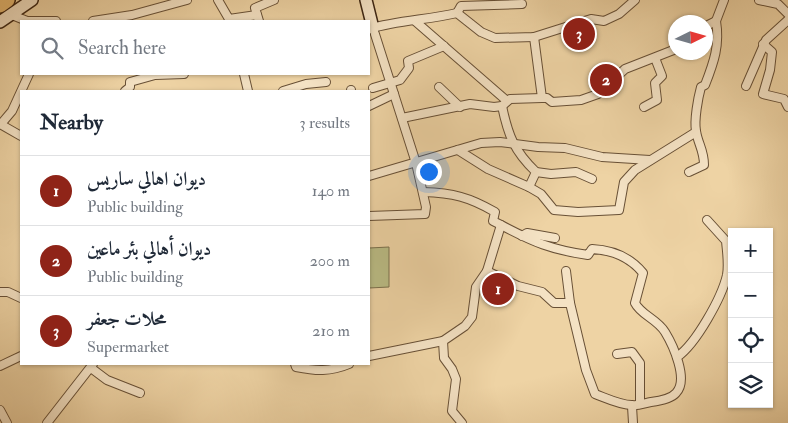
<!DOCTYPE html>
<meta charset="utf-8">
<style>
body{margin:0;font-family:"IM FELL Double Pica",Amiri,serif;background:#f2f2f3;color:#1f2937}
.controls{position:absolute;right:15px;bottom:15px;display:grid;overflow:hidden;border-radius:0px;box-shadow:0 1px 4px #0004}
.controls button{width:45px;height:45px;display:grid;place-items:center;padding:0;border:0;border-bottom:1px solid #e0e1e3;background:#fff;color:#1f2937;font:25px sans-serif}
.compass{position:absolute;left:668px;top:15px;width:45px;height:45px;border-radius:50%;background:#fff;box-shadow:0 1px 4px #0004;rotate:85deg}
.you{position:absolute;left:428px;top:171px;width:18px;height:18px;margin:-12px;border:4px solid #fff;border-radius:50%;background:#1a73e8;box-shadow:0 0 0 8px #1a73e833}
.badge{display:grid;place-items:center;width:32px;height:32px;border-radius:50%;background:#8f2418;color:#fff;font-size:16px;font-weight:700}
.pin{position:absolute;translate:-50% -50%;border:2px solid #fff;box-shadow:0 1px 5px #0006}
.list{margin:0;padding:0;list-style:none}
h2{display:flex;justify-content:space-between;align-items:center;height:65px;margin:0;padding:0 20px;font-size:21px}
h2 small{font-size:16px;font-weight:400;color:#747a83}
.list li{display:grid;grid-template-columns:32px 1fr auto;gap:15px;align-items:center;box-sizing:border-box;height:70px;padding:0 20px;border-top:1px solid #e0e1e3}
.list b{display:block;font-size:19px;white-space:nowrap}
.list p{margin:0;font-size:16px;white-space:nowrap;color:#747a83}
.list em{font-size:16px;font-style:normal;color:#747a83}
.icon{flex:none;width:28px;height:28px;fill:none;stroke:currentColor;stroke-width:2;stroke-linecap:round;stroke-linejoin:round}
.map{position:relative;flex:none;width:788px;height:423px;overflow:hidden}
.search{position:absolute;background:#fff;box-shadow:0 1px 4px #0004;left:20px;top:20px;width:350px;height:55px;display:flex;align-items:center;gap:12px;box-sizing:border-box;padding:0 18px;border-radius:0px;color:#747a83;font-size:19px}
.panel{position:absolute;background:#fff;box-shadow:0 1px 4px #0004;left:20px;top:90px;width:350px;height:275px;border-radius:0px}
.map>svg:first-child{display:block}
.green{fill:#babc85;stroke:#7b704c}
.lines{fill:none;stroke-linecap:round;stroke-linejoin:round}
.street-casing{stroke:#685036;stroke-width:10}
.secondary-casing{stroke:#3c2512;stroke-width:14}
.highway-casing{stroke:#3c2512;stroke-width:18}
.street{stroke:#f4e2c4;stroke-width:8}
.secondary{stroke:#f4e2c4;stroke-width:11}
.highway{stroke:#e7ba72;stroke-width:15}
</style>
<div class="map">
<svg width="788" height="423" viewBox="0 0 788 423">
<rect width="100%" height="100%" fill="#eed3a4"/>
<filter id="stains"><feTurbulence type="fractalNoise" baseFrequency=".004" numOctaves="4"/><feColorMatrix values="0 0 0 0 .2 0 0 0 0 .09 0 0 0 0 .02 0 0 0 .5 -.17"/></filter>
<radialGradient id="worn" r=".72"><stop offset=".6" stop-color="#630" stop-opacity="0"/><stop offset="1" stop-color="#630" stop-opacity=".3"/></radialGradient>
<path class="green" d="M 389,247 L 389,287 L 369,288 L 369,248 Z"/>
<g class="lines">
<g class="street-casing">
<g id="street">
<path d="M 218,0 L 229,19 L 257,15"/>
<path d="M 759,0 L 778,4 L 788,14"/>
<path d="M 457,13 L 461,6 L 522,4"/>
<path d="M 12,15 L 27,21 L 56,21"/>
<path d="M 93,21 L 132,15 L 187,0"/>
<path d="M 259,21 L 255,8 L 274,0"/>
<path d="M 415,21 L 507,101"/>
<path d="M 706,26 L 716,21 L 724,0"/>
<path d="M 369,29 C 398,20 428,20 457,13 L 481,32 L 495,38 L 534,37 L 591,19 L 604,21 L 619,14 L 635,0"/>
<path d="M 534,37 L 542,98"/>
<path d="M 763,44 L 772,52 L 770,70 L 763,94 L 784,99 L 788,107"/>
<path d="M 244,74 L 248,91"/>
<path d="M 746,86 L 766,40 L 788,20"/>
<path d="M 439,87 L 460,107"/>
<path d="M 373,88 L 400,80 L 409,68 L 408,61 L 444,46"/>
<path d="M 351,90 L 351,91"/>
<path d="M 125,91 L 130,87 L 130,82 L 155,75 L 184,74"/>
<path d="M 283,91 L 306,84 L 326,82"/>
<path d="M 369,106 L 394,94"/>
<path d="M 502,106 C 508,135 514,151 536,172 L 529,187"/>
<path d="M 644,107 L 657,100 L 655,83 L 662,76 L 655,58"/>
<path d="M 402,118 L 470,104 L 494,107 L 502,106 L 510,99 L 542,98 L 547,98 L 552,102 L 581,100 L 598,94 L 625,69 L 676,49"/>
<path d="M 0,124 L 21,136"/>
<path d="M 1,124 L 12,111 L 29,74"/>
<path d="M 458,150 L 488,169 L 529,187 L 541,194 L 554,210 L 578,212 L 619,210 L 624,182 L 635,170 L 696,132"/>
<path d="M 536,172 L 551,174 L 576,172 L 592,179"/>
<path d="M 689,172 L 704,165 C 704,150 698,144 696,131 C 694,120 698,98 701,87 L 705,85 C 714,62 720,45 716,21"/>
<path d="M 369,176 L 481,143 L 500,142 L 538,147 L 565,148 L 602,157 L 650,160"/>
<path d="M 423,192 C 453,193 469,197 495,212 L 493,221 L 501,225 L 487,271 L 476,287 L 472,317 L 465,326 L 443,341 L 444,358 L 452,369 L 456,379 L 452,411 L 462,423"/>
<path d="M 369,216 L 425,214 L 426,207 L 416,163 L 373,28"/>
<path d="M 522,236 L 527,233 L 555,238"/>
<path d="M 487,271 L 518,286 L 542,292 L 554,303 L 570,303 L 586,370 L 595,394 C 606,398 620,405 632,405 C 638,406 645,403 651,402 C 659,401 671,399 676,393 C 689,380 673,345 665,332 C 657,319 641,315 635,303 L 643,273 C 630,257 612,250 592,249 L 588,255 C 552,250 533,242 501,225"/>
<path d="M 566,271 L 570,303"/>
<path d="M 0,292 L 8,292 L 21,298"/>
<path d="M 617,354 L 632,352 L 640,363 L 640,404"/>
<path d="M 369,356 L 443,341"/>
<path d="M 677,357 C 696,344 722,297 727,275 C 729,264 727,252 726,241 L 707,220"/>
<path d="M 295,364 L 296,367 C 316,371 330,372 349,364"/>
<path d="M 0,366 L 21,356"/>
<path d="M 91,368 L 107,380 L 140,393"/>
<path d="M 632,406 L 633,423"/>
<path d="M 0,410 L 7,423"/>
<path d="M 47,423 L 93,364"/>
</g>
</g>
<g class="secondary-casing">
<g id="secondary">
<path d="M 366,0 L 373,28"/>
<path d="M 0,22 L 32,0"/>
</g>
</g>
<g class="highway-casing">
<path id="highway" d="M 0,5 L 7,0"/>
</g>
<use href="#street" class="street"/>
<use href="#secondary" class="secondary"/>
<use href="#highway" class="highway"/>
</g>
<rect width="100%" height="100%" filter="url(#stains)"/>
<rect width="100%" height="100%" fill="url(#worn)"/>
</svg>
<div class="controls">
<button>+</button>
<button>−</button>
<button><svg class="icon" aria-label="locate" viewBox="0 0 24 24"><circle cx="12" cy="12" r="6"/><path d="M12 2v4M12 18v4M2 12h4M18 12h4"/></svg></button>
<button><svg class="icon" aria-label="layers" viewBox="0 0 24 24"><path d="M12 4l9 5-9 5-9-5zM3 14l9 5 9-5"/></svg></button>
</div>
<svg class="compass" viewBox="-18 -18 36 36"><path d="M0-13l5 13h-10z" fill="#e53935"/><path d="M0 13l5-13h-10z" fill="#747a83"/></svg>
<div class="you"></div>
<div class="pin badge" style="left:498px;top:289px">1</div>
<div class="pin badge" style="left:606px;top:80px">2</div>
<div class="pin badge" style="left:579px;top:34px">3</div>
<div class="search"><svg class="icon" aria-label="search" viewBox="0 0 24 24"><circle cx="10" cy="10" r="6"/><path d="M15 15l6 6"/></svg>Search here</div>
<section class="panel">
<h2>Nearby<small>3 results</small></h2>
<ul class="list">
<li><span class="badge">1</span><div><b>ديوان اهالي ساريس</b><p>Public building</p></div><em>140 m</em></li>
<li><span class="badge">2</span><div><b>ديوان أهالي بئر ماعين</b><p>Public building</p></div><em>200 m</em></li>
<li><span class="badge">3</span><div><b>محلات جعفر</b><p>Supermarket</p></div><em>210 m</em></li>
</ul>
</section>
</div>
